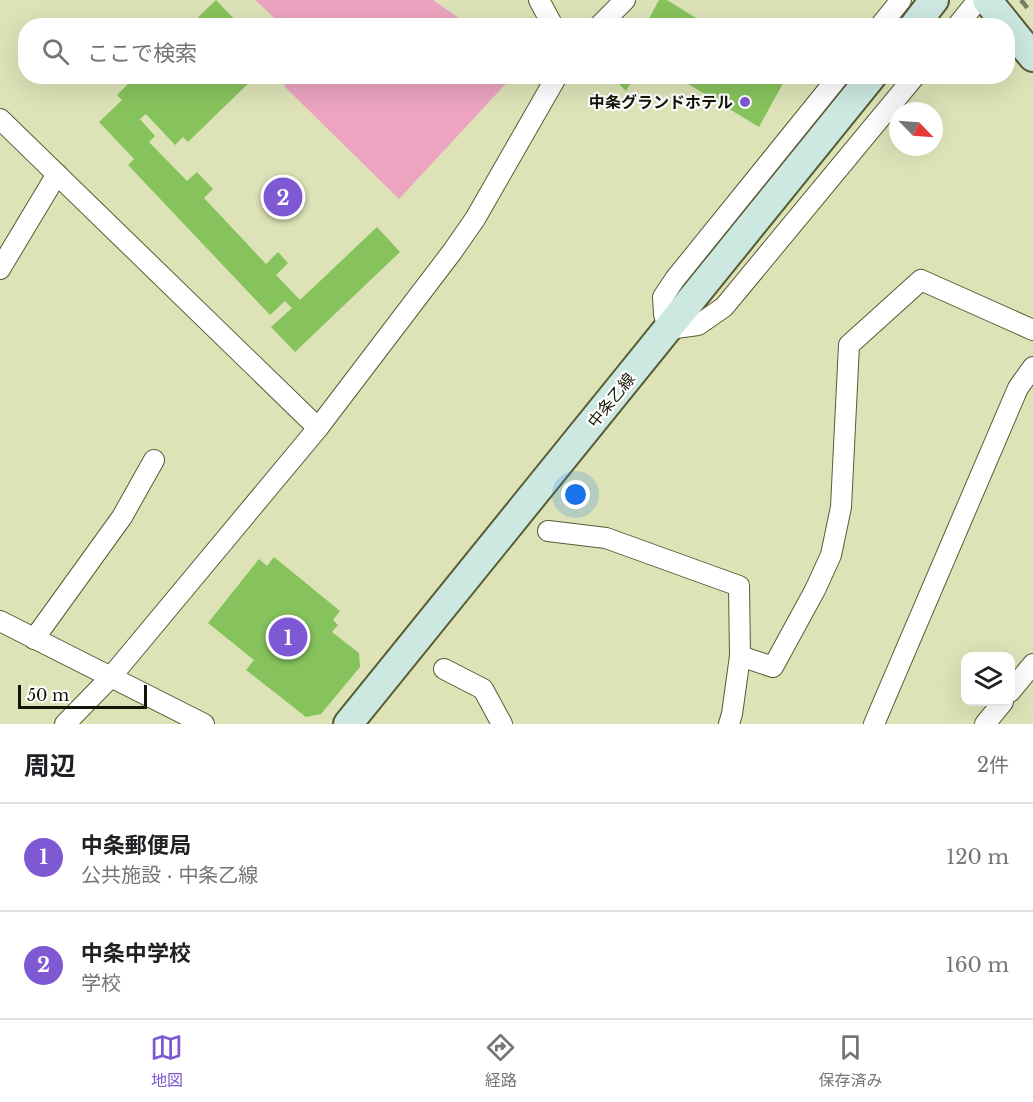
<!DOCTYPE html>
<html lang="ja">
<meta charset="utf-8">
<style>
body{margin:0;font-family:"Libre Baskerville","Noto Sans JP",serif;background:#f2f2f2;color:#202124}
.controls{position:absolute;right:18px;bottom:18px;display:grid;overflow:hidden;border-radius:12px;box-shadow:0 6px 24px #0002}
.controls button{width:54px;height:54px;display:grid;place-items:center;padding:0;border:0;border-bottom:2px solid #e0e0e0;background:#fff;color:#202124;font:30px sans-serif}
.compass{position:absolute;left:889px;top:102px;width:54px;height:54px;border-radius:50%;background:#fff;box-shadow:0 6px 24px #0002;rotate:115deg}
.scale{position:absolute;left:18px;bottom:15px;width:129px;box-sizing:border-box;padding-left:6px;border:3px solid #141506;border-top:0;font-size:16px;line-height:21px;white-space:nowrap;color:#141506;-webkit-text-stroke:4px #fff;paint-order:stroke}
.you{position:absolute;left:576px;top:495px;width:21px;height:21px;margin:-15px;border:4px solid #fff;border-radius:50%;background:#1a73e8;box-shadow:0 0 0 9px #1a73e833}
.badge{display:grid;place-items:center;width:39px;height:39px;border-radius:50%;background:#7e59d3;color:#fff;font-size:20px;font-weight:700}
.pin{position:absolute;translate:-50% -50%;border:3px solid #fff;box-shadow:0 2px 6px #0006}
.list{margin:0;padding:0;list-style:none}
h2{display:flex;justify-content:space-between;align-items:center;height:78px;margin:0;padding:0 24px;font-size:26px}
h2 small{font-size:20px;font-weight:400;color:#757577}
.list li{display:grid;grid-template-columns:39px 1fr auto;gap:18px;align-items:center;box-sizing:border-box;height:108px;padding:0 24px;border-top:2px solid #e0e0e0}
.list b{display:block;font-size:22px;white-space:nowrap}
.list p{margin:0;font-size:20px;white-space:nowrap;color:#757577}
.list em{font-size:20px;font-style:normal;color:#757577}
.icon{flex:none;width:33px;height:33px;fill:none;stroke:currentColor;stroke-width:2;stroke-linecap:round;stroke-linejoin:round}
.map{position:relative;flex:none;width:1033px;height:724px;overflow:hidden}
.search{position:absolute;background:#fff;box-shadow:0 6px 24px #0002;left:18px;right:18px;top:18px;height:66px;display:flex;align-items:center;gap:15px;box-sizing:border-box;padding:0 21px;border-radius:24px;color:#757577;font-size:22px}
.sheet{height:294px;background:#fff}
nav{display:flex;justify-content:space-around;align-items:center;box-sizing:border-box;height:84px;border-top:2px solid #e0e0e0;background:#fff;font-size:16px;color:#757577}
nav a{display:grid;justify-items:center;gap:3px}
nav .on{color:#7e59d3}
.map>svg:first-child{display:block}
.green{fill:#eca4c0}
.building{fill:#87c35c}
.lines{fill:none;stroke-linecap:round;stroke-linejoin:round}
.street-casing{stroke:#575c34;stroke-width:22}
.secondary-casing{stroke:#575c34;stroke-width:32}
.street{stroke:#fff;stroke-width:20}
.secondary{stroke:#cce8e0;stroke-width:28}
.rail{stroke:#787c5e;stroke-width:4.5;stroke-dasharray:10 10;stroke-linecap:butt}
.poi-dot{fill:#7e59d3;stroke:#fff;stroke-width:2}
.labels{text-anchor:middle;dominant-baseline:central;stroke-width:4.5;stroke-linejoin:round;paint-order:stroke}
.poi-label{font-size:16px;font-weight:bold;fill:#141506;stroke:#fff;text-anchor:end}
.street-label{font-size:16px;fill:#141506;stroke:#fff}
</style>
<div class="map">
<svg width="1033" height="724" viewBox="0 0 1033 724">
<rect width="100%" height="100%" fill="#dde3b7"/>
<g class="green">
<path d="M 255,0 L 433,0 L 469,25 L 282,25 Z"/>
<path d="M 293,76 L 512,76 L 512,77 L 399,199 L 284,86 Z"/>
</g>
<g class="building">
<path d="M 216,0 L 241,26 L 189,26 Z"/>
<path d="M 659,0 L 667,0 L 709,26 L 645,26 Z"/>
<path d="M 136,76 L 256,76 L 188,142 L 183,137 L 175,145 L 146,114 L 140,119 L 155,136 L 149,142 L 187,181 L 197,172 L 213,189 L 204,198 L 266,264 L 278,252 L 288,263 L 276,275 L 300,300 L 377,227 L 400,252 L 295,352 L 271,327 L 292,308 L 285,301 L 270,315 L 128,165 L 134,159 L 99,122 L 122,100 L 117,95 Z"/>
<path d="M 618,76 L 635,76 L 626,91 L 616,81 Z"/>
<path d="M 675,76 L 787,76 L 759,127 Z"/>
<path d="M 274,557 L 340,611 L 333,620 L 338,625 L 332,632 L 359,653 L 360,667 L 321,714 L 306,717 L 246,670 L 254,660 L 208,623 L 259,559 L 267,566 Z"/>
</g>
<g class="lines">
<g class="street-casing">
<g id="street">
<path d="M 539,0 L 553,26"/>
<path d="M 599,26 L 625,0"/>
<path d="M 880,26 L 901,0"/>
<path d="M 957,26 L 978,0"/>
<path d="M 839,76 L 675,279 L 663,297 L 664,314 L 668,329 L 698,325 L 724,307 L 915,76"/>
<path d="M 0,119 L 318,428"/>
<path d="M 0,269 L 57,174"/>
<path d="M 548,531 L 606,538 L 739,586 L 740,656 L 732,714 L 729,724"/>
<path d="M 0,621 L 204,724"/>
<path d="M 34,639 L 122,517 L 154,460"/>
<path d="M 740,656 L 773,667 L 815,590 L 831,555 L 841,507 L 849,345 L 921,280 L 1033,330"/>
<path d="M 444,669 L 483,689 L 502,724"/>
<path d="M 1010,692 L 1033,664"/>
<path d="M 65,724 L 110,678 L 318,428 L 452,252 L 475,219 L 557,76"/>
<path d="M 874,724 L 1018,388 L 1033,367"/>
<path d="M 985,724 L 1003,702"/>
</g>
</g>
<g class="secondary-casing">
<g id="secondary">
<path d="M 987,0 L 1033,57"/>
<path d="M 914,26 L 934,0"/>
<path d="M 348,724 L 872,76"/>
</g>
</g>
<use href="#street" class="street"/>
<use href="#secondary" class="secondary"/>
<path class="rail" d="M 1021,0 L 1033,15"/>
</g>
<circle class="poi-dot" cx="745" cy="102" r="6"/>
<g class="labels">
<g class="poi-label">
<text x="733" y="102">中条グランドホテル</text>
</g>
<g class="street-label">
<text transform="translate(611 400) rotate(-51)">中条乙線</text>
</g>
</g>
</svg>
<div class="controls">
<button><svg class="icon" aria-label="layers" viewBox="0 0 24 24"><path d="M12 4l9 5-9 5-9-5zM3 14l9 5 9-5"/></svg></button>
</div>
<svg class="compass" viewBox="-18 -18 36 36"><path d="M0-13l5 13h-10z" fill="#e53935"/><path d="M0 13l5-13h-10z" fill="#757577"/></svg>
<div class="scale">50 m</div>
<div class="you"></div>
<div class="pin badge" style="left:288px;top:637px">1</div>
<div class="pin badge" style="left:283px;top:197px">2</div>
<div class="search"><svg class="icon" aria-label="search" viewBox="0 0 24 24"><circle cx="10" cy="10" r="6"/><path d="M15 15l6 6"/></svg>ここで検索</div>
</div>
<section class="sheet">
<h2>周辺<small>2件</small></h2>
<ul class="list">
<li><span class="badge">1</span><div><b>中条郵便局</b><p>公共施設 · 中条乙線</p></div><em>120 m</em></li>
<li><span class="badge">2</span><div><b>中条中学校</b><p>学校</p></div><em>160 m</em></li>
</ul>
</section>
<nav>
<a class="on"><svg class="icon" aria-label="map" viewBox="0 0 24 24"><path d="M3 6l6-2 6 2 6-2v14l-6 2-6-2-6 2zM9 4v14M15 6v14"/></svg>地図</a>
<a><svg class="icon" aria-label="directions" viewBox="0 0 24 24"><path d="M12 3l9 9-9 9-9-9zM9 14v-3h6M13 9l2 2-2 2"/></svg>経路</a>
<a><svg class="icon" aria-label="saved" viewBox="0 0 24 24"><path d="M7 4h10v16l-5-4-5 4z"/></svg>保存済み</a>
</nav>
